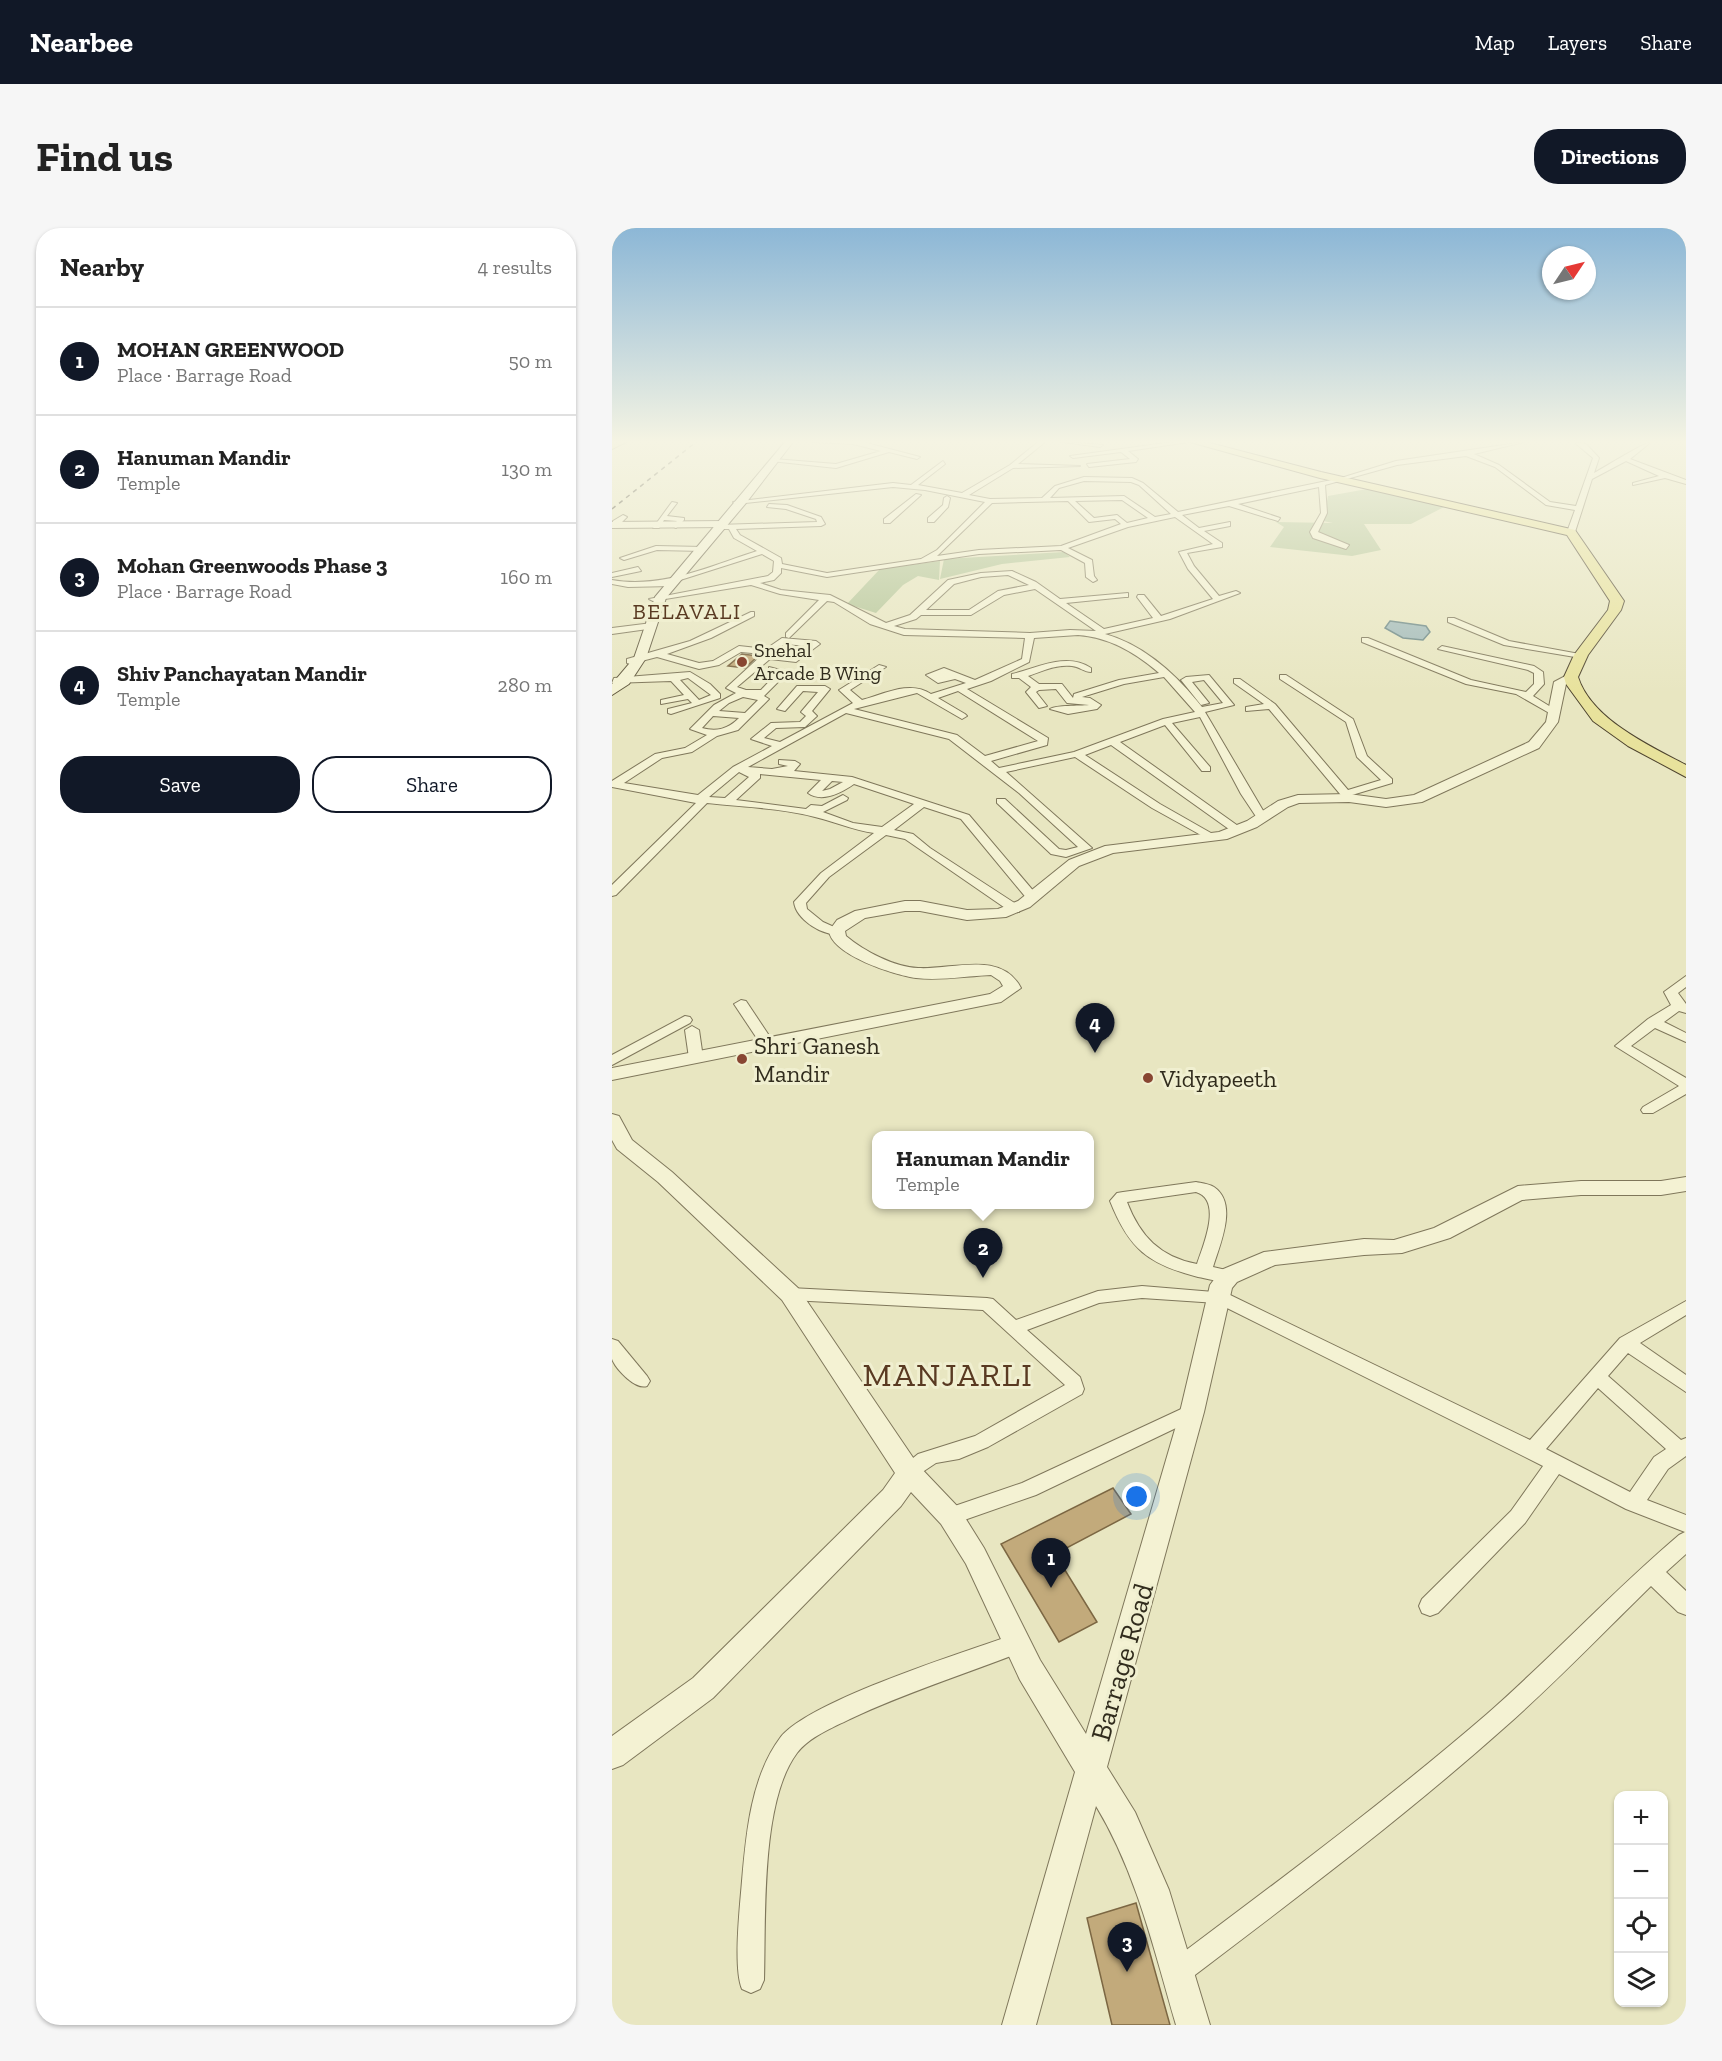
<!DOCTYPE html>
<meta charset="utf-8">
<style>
body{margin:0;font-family:"Zilla Slab",serif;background:#f6f6f6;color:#222}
.controls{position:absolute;right:18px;bottom:18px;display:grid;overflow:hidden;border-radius:12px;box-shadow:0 2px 4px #0004}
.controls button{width:54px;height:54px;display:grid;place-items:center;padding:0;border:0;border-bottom:2px solid #e0e0e0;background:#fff;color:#222;font:30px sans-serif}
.compass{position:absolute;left:930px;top:18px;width:54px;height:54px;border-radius:50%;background:#fff;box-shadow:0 2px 4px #0004;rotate:55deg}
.you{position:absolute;left:525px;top:1269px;width:21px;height:21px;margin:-15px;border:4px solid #fff;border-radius:50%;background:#1a73e8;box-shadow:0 0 0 9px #1a73e833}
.badge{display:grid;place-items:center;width:39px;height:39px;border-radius:50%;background:#111827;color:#fff;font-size:20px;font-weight:700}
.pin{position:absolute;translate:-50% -50px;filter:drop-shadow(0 2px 3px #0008)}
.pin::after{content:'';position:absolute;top:32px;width:21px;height:18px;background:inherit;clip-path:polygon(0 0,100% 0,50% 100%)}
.popup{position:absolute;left:260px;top:903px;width:222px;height:78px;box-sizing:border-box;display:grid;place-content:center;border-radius:12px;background:#fff;filter:drop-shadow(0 2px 4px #0005);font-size:20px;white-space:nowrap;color:#767676}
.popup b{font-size:22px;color:#222}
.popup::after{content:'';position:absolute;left:50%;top:100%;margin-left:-12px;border:12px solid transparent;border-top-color:#fff}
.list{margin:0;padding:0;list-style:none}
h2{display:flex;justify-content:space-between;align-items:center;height:78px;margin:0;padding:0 24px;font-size:26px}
h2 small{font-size:20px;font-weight:400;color:#767676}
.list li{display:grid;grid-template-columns:39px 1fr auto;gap:18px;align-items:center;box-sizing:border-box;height:108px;padding:0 24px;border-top:2px solid #e0e0e0}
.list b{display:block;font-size:22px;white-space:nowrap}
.list p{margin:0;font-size:20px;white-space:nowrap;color:#767676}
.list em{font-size:20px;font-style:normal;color:#767676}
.actions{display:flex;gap:12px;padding:18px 24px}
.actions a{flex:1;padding:14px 0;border:2px solid #111827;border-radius:24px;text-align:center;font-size:21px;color:#111827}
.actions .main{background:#111827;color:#fff}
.icon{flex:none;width:33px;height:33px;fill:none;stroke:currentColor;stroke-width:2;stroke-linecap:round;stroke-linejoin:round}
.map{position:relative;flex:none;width:1074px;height:1797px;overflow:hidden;border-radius:24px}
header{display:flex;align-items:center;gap:36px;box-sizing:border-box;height:84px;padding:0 30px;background:#111827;color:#fff}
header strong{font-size:28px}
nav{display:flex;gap:33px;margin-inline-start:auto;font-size:21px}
.intro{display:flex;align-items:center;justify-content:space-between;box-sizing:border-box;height:144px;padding:0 36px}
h1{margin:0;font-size:42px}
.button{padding:15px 27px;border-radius:24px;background:#111827;color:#fff;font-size:21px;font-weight:700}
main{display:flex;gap:36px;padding:0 36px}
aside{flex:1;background:#fff;border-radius:24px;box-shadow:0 2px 4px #0004}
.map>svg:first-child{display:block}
.green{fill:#b4c597}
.water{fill:#a3bbba;stroke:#6c8887;stroke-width:1.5}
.building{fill:#c2aa7b;stroke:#7c6743;stroke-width:1.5}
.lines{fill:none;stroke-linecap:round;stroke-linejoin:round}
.minor-casing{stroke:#7f775b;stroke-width:2}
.tertiary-casing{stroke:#7f775b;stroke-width:2}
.secondary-casing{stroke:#61583e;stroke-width:2}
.primary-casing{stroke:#4e442f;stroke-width:2}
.minor{fill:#f4f2d3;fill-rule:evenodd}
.tertiary{fill:#f4f2d3;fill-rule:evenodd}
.secondary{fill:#f4f2d3;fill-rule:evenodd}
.primary{fill:#e8e29c;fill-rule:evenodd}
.rail{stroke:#312c1d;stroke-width:1.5;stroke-dasharray:4.5 4.5;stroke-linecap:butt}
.poi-dot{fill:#884632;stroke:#f0efd0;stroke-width:2}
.labels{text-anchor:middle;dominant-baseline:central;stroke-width:6;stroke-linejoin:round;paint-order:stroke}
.far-poi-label{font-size:20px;fill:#312c1d;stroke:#f0efd0;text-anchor:start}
.far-quarter-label{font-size:22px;letter-spacing:1.5px;fill:#593a22;stroke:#f0efd0}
.poi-label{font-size:24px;fill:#312c1d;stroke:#f0efd0;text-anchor:start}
.near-street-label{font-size:28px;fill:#312c1d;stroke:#f0efd0}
.near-quarter-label{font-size:33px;letter-spacing:1.5px;fill:#593a22;stroke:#f0efd0}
</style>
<header>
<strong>Nearbee</strong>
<nav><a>Map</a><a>Layers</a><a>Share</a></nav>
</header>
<div class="intro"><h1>Find us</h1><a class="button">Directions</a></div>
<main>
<aside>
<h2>Nearby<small>4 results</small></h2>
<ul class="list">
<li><span class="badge">1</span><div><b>MOHAN GREENWOOD</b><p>Place · Barrage Road</p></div><em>50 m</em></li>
<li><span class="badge">2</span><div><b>Hanuman Mandir</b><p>Temple</p></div><em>130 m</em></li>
<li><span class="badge">3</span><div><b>Mohan Greenwoods Phase 3</b><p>Place · Barrage Road</p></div><em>160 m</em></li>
<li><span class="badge">4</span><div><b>Shiv Panchayatan Mandir</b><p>Temple</p></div><em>280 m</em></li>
</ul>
<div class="actions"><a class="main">Save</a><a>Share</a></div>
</aside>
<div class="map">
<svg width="1074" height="1797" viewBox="0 0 1074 1797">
<rect width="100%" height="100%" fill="#e8e6c1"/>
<g class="green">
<path d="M 755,261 L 832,279 L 799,296 L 752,296 L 769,322 L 740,328 L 658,319 L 672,299 L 664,294 L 721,295 L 711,293 L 716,268 Z"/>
<path d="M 452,324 L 458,329 L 390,336 L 328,351 L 332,331 Z"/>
<path d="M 328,333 L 327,352 L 306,348 L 291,357 L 264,385 L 235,376 L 268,341 Z"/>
</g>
<path class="water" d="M 778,393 L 814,398 L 818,404 L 811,412 L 791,410 L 773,400 Z"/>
<g class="building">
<path d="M 130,426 L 146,428 L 133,440 L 116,438 Z"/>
<path d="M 501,1260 L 519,1286 L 443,1326 L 485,1394 L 447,1414 L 389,1316 Z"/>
<path d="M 524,1675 L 558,1797 L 500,1797 L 475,1690 Z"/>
</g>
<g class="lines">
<g class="minor-casing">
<g id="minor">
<path d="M 201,214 L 251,214 L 308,229 L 305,231 L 277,224 L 224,240 L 159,233 L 162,231 L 224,236 L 269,223 L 241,216 Z"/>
<path d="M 426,214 L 433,214 L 406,236 L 468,238 L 401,240 L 357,267 L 378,271 L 430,270 L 443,258 L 472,249 L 520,250 L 531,255 L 566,284 L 729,250 L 784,233 L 912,214 L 862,226 L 887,237 L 938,274 L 964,278 L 981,230 L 962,214 L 974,216 L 987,230 L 982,245 C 993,239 1033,214 1039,214 L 1018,231 L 1074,252 L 1074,256 L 1053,250 L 1021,257 L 1021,255 L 1047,248 L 1014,233 L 980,251 L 963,304 L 959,306 L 955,304 L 963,282 L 934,277 L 883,239 L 854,228 L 785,237 L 713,257 L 715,285 L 706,304 L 737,317 L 734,321 L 701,310 L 698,304 L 709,285 L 707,259 L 626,276 L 668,290 L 666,293 L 617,278 L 570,287 L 587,300 L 618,294 L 618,298 L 592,303 L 610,315 L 610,319 L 575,325 L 582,338 L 607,368 L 624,363 L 628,365 L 558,391 L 493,406 C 532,417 565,447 590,479 L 611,475 L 592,452 L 580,454 L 597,475 L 589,477 L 569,452 L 574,449 L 597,447 L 622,477 L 593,484 L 656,591 L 647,593 L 629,566 L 588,489 L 560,495 L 598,539 L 598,543 L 590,543 L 553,497 L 508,514 L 629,600 L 629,604 L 621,604 L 499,517 L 473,527 L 548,576 L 606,609 L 600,612 L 596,611 L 540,580 L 463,529 L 394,544 L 480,620 L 454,629 L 439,626 L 385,575 L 385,571 L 393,571 L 447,621 L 454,622 L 466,619 L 407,565 L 337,511 L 234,485 L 136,539 L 160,541 L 176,538 L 167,536 L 167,532 L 183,533 L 188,536 L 182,543 L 240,549 L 357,587 L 424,666 L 424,672 L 416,672 L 349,591 L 312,579 L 282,602 L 301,606 L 318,620 L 407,678 L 407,684 L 399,684 L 293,611 L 274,607 L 217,649 L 194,675 L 195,681 L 211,694 L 231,703 L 229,706 C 212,709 184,692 182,674 L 209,645 L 262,605 C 241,602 224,594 203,589 C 169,580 131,579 95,575 L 4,667 L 0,668 L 0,657 L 84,575 L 0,559 L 0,553 L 43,526 L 73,520 L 95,507 L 78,501 L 102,477 L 124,465 L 114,460 L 151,426 L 129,424 L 107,437 L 87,441 L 45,429 L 18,436 L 15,435 L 15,431 L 78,413 L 139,384 L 142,384 L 142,388 L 99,410 L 55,426 L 87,435 L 101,433 L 127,418 L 154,421 L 170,410 L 204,413 L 208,416 L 184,434 L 158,431 L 125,459 L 134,462 L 149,462 L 165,445 L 157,443 L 157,439 L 176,444 L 152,468 L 157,471 L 126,502 L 105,508 L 80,524 L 50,530 L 12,555 L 86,567 L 121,539 L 160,518 L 139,511 L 159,495 L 188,494 L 194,488 L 189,484 L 206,464 L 191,463 L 173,483 L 165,481 L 185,458 L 213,458 L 218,461 L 200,483 L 205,488 L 193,499 L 164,500 L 152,510 L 168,514 L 241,475 L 227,462 L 267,437 L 274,439 L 238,462 L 250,472 C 272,466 298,452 319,466 L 354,455 L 343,451 L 326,455 L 314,447 L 332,440 L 363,452 L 410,431 L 413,410 L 292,407 L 258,396 L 222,374 L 215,373 L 177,410 L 174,409 L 174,405 L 207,372 L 168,366 L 139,357 L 41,373 L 37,371 L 156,348 L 161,344 L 162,333 L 150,326 L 62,354 L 59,358 L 16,359 L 0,356 L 0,352 C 50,361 98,338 145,323 L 122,310 L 117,301 L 106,301 L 106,297 L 205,294 L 204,291 L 174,281 L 155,279 L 157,276 L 175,277 L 209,289 L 213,296 L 209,298 L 124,301 L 128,307 L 169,330 L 170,336 L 215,345 L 309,331 L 325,322 L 373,274 L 313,262 L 281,259 L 124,276 L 121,274 L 281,255 L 299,257 L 331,233 L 333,236 L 306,257 L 350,265 L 398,237 ZM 472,253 L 519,254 L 527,257 L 559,286 L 543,289 L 512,268 L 438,270 L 447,260 ZM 510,272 L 536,290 L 515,295 L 505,287 L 482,290 L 463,273 ZM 456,273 L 477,294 L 503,291 L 509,296 L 449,318 L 367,322 L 325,328 L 380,275 ZM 563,289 L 601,316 L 567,324 L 576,341 L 601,371 L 549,388 L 532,367 L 526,367 L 525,369 L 541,390 L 492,401 L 454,375 L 513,369 L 516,369 L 516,365 L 448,371 L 424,354 L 400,343 L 369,345 L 336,352 L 298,387 L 274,395 L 218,367 L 169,362 L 148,355 L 162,352 L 169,345 L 169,340 L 215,349 L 367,326 L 449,322 L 473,335 L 474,349 L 481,354 L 485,352 L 482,348 L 480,332 L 456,320 L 516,299 ZM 396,347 L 417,357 L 386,363 L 357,382 L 314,382 L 342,356 L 369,349 ZM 423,361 L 484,403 L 458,402 L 418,405 L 293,401 L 282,398 L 304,391 L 309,387 L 359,387 L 392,367 ZM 466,407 C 497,409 524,425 547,445 L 507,452 L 462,466 L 461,470 L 450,456 L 427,456 L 416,448 C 430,443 445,436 460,438 C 468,439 472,444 479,444 L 479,440 C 454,424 426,440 400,446 L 400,450 L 407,450 L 419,459 L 414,464 L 427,480 L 435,478 L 424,464 L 427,462 L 444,461 L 455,475 L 477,477 C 467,478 444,477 438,481 L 456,486 L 485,481 L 489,477 L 478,470 L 470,469 L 512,456 L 552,449 L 583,484 L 551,491 L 462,524 L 387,540 L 379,533 L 435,517 L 436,510 L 355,461 L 379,453 L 417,434 L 422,410 ZM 172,416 L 196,418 L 179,429 L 160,426 ZM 346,463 L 426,513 L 373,528 L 345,507 L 242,481 L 305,465 L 350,491 L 355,488 L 353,486 L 326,470 ZM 131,469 L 146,472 L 133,485 L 107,483 L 117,475 ZM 101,488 L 127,490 C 116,501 105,504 90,500 ZM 127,544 L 137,549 L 113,570 L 97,569 ZM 148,546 L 209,552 L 196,565 C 210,575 229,565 242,556 L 302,576 L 270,599 L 241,595 L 211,584 L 235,572 L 236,570 L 231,567 L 210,578 L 199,577 L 194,581 L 124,572 L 148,550 ZM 220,553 L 231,554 L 218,561 L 210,563 Z"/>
<path d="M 451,214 L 491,217 L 488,219 Z"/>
<path d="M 561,214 L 577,214 L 516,223 L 526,231 L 524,234 L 477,239 L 475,236 L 518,231 L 509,224 L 461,230 L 458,228 Z"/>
<path d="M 304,266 L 309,267 L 278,295 L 272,295 L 272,291 Z"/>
<path d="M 335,268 L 338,270 L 336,279 L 322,294 L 316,294 L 316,290 L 331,277 L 332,270 Z"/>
<path d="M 60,274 L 65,275 L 55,288 L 72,290 L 72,292 L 64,300 L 60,298 L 65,293 L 52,292 L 47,300 L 41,300 Z"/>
<path d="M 11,287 L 15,289 L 10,294 L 21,295 L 21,299 L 1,297 L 1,293 Z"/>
<path d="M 44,318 L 91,319 L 95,321 L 91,323 L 45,322 L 12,332 L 8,330 Z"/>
<path d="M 26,339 L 29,343 L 0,349 L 0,345 Z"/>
<path d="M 836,390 L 842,390 L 897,413 L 973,427 L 969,430 L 892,417 L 836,394 Z"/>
<path d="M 40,395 L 44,398 L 43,400 L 0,406 L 0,400 Z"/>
<path d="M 750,410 L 756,410 L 859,452 L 914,464 L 922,456 L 922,445 L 916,442 L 826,421 L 830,418 L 922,438 L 931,444 L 932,456 L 921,468 L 947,484 L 939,486 L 904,466 L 854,456 L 750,414 Z"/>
<path d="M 78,444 L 98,456 L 108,466 L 108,470 L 59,486 L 56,485 L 56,481 L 80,475 L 76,471 L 49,476 L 49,472 L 72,467 L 59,453 L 0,455 L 2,450 ZM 76,450 L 99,467 L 87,472 L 68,452 Z"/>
<path d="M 668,447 L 674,447 L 741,491 L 755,528 L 780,551 L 780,555 L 740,567 L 741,572 L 733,572 L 657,481 L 634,483 L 634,479 L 652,476 L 622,455 L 622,451 L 628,451 L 663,476 L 736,562 L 769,552 L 745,529 L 734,494 L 668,451 Z"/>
<path d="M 1074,748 L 1074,759 L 1066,765 L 1074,776 L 1074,785 L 1067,783 L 1052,794 L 1074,805 L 1074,814 L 1043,800 L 1019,818 L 1074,850 L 1074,866 L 1041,885 L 1031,885 L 1029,882 L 1031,879 L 1067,858 L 1003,818 L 1036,791 L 1059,777 L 1052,764 Z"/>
<path d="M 129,772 L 134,773 L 162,815 L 160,818 L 155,819 L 150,818 L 122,776 Z"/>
<path d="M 73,788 L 78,789 L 80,792 L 78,795 L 0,837 L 0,827 Z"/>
<path d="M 80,798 L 87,802 L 91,830 L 84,834 L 77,830 L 73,802 Z"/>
<path d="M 584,954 C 589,955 597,956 602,959 C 627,976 607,1018 601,1039 L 623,1044 L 625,1048 L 623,1052 C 612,1056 597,1051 586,1049 C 536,1036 517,1021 498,973 L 505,965 L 511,964 ZM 584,964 C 611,972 591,1018 585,1036 C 548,1029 528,1008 515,974 Z"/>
<path d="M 530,1058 L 614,1065 L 918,1212 L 1008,1110 L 1074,1073 L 1074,1087 L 1028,1115 L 1074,1147 L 1074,1164 L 1016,1125 L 996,1148 L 1069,1212 L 1074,1210 L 1074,1228 L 1056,1241 L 1035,1272 L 1074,1287 L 1074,1326 L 1054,1344 L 1074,1363 L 1074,1387 L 1066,1384 L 1039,1358 C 990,1406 943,1455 892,1500 C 791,1590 683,1671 575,1753 L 566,1757 L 557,1753 L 553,1744 L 557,1735 C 665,1654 773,1574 875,1486 C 941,1428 1001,1363 1067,1307 L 1073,1304 L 1014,1281 L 947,1246 L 913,1295 L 826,1385 L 818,1388 L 810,1385 L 807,1378 L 810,1371 L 899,1283 L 931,1238 L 605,1075 L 530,1070 L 487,1075 L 415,1102 L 468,1149 L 472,1161 L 470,1166 L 376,1219 L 347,1231 L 324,1235 L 297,1253 L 290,1251 L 287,1245 L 290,1239 L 306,1226 L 363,1208 L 453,1157 L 371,1082 L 178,1072 L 172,1070 L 169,1066 L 172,1062 L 178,1060 L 375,1070 L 381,1071 L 404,1092 L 486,1063 ZM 986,1160 L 1054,1221 L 1042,1229 L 1018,1264 L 934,1221 Z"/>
<path d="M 0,1111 L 6,1113 L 35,1148 L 38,1153 L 35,1158 C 24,1162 4,1142 0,1131 C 0,1126 0,1117 0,1111 Z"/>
<path d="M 580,1176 L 587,1179 L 589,1184 L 587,1189 L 424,1267 L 338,1297 L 331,1294 L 328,1288 L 331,1282 L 410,1255 Z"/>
<path d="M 404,1406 L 412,1409 L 415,1416 L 412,1423 C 354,1446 295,1464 238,1491 C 220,1500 197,1509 185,1525 C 148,1574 154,1692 152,1752 L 148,1761 L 139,1765 L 130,1761 C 121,1740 128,1678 130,1653 C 134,1606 139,1549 168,1510 C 196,1473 355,1423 404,1406 Z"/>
</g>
</g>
<g class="tertiary-casing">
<g id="tertiary">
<path d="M 0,294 L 111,293 L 116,296 L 111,299 L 0,300 Z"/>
<path d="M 959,445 L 965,449 L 954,456 L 946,494 L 927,520 L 810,574 L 774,579 L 737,574 L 687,575 L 676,579 L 645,599 L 615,611 L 501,625 L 467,638 L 418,679 L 394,689 L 355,692 L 308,683 L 293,683 L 253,690 L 233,703 L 234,708 C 252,723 282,739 306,740 C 341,742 389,722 409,760 L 389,774 L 0,852 L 0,840 L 378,766 L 391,758 L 388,753 L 379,747 C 355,748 327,753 304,750 C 282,747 220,727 217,703 L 225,692 L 243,683 L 293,673 L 308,673 L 355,682 L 386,681 L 406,673 L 457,632 L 493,618 L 607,604 L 635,593 L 666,573 L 686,567 L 737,566 L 774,571 L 802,567 L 917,514 L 934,494 L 942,454 Z"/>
<path d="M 0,886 L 7,888 L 20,912 L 60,944 L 186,1060 L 306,1237 L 347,1280 L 372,1320 L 428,1432 L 474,1506 L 568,1184 L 598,1057 L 609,1042 L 652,1024 L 752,1011 L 782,1012 L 822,1000 L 906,958 L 969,953 L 1049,953 L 1074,949 L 1074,963 L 1049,967 L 969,967 L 910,972 L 838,1010 L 790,1025 L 752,1027 L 663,1037 L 625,1054 L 620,1060 L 592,1184 L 495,1539 L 523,1584 L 557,1662 L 598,1797 L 564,1797 C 542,1722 525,1646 484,1578 L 424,1797 L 390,1797 L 463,1544 L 408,1452 L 354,1336 L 329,1296 L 299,1264 L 289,1278 L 101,1470 L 11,1537 L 0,1541 L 0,1508 L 81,1450 L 271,1262 L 283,1245 L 170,1072 L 46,954 L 5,921 L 0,912 Z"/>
</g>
</g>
<g class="secondary-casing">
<path id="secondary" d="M 173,214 L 181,214 L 134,275 L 54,370 L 34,430 L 17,456 L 0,467 L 0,456 L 22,430 L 43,369 Z"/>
</g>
<g class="primary-casing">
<g id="primary">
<path d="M 0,214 L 14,214 L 0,221 Z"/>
<path d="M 578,214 L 594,214 L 709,244 L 963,302 L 1012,373 L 1009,382 L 976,427 L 966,449 C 979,491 1038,518 1074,537 L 1074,549 L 1016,518 L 981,493 L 954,456 L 952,449 L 962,427 L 996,382 L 998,373 L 955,307 L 708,250 Z"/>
</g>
</g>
<use href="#minor" class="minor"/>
<use href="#tertiary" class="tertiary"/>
<use href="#secondary" class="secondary"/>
<use href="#primary" class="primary"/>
<path class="rail" d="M 0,281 L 84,214"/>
</g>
<linearGradient id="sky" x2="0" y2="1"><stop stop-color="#8cb7d6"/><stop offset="0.46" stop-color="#f5f4e3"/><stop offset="1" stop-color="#f5f4e3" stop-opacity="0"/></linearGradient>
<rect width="1074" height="465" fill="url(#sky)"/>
<g class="poi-dot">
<circle cx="130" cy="434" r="6"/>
<circle cx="130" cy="831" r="6"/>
<circle cx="536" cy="850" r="6"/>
</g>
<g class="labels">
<g class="far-poi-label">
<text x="142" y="422">Snehal<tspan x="142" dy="23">Arcade B Wing</tspan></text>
</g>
<g class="far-quarter-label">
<text x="75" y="383">BELAVALI</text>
</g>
<g class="poi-label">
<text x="142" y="817">Shri Ganesh<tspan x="142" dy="28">Mandir</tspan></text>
<text x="548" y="850">Vidyapeeth</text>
</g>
<g class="near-street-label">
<text transform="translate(510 1434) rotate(-74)">Barrage Road</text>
</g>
<g class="near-quarter-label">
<text x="336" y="1146">MANJARLI</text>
</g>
</g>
</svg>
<div class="controls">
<button>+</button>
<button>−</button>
<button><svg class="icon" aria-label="locate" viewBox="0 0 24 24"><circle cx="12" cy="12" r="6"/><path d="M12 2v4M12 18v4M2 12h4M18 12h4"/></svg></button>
<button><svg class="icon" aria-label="layers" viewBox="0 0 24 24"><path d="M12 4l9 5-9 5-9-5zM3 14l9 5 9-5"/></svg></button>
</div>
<svg class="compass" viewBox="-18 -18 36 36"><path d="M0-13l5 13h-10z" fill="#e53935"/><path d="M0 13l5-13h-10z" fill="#767676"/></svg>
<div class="you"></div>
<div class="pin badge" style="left:439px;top:1360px">1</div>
<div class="pin badge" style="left:371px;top:1050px">2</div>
<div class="popup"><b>Hanuman Mandir</b>Temple</div>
<div class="pin badge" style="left:515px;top:1744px">3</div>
<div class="pin badge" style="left:483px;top:825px">4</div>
</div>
</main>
